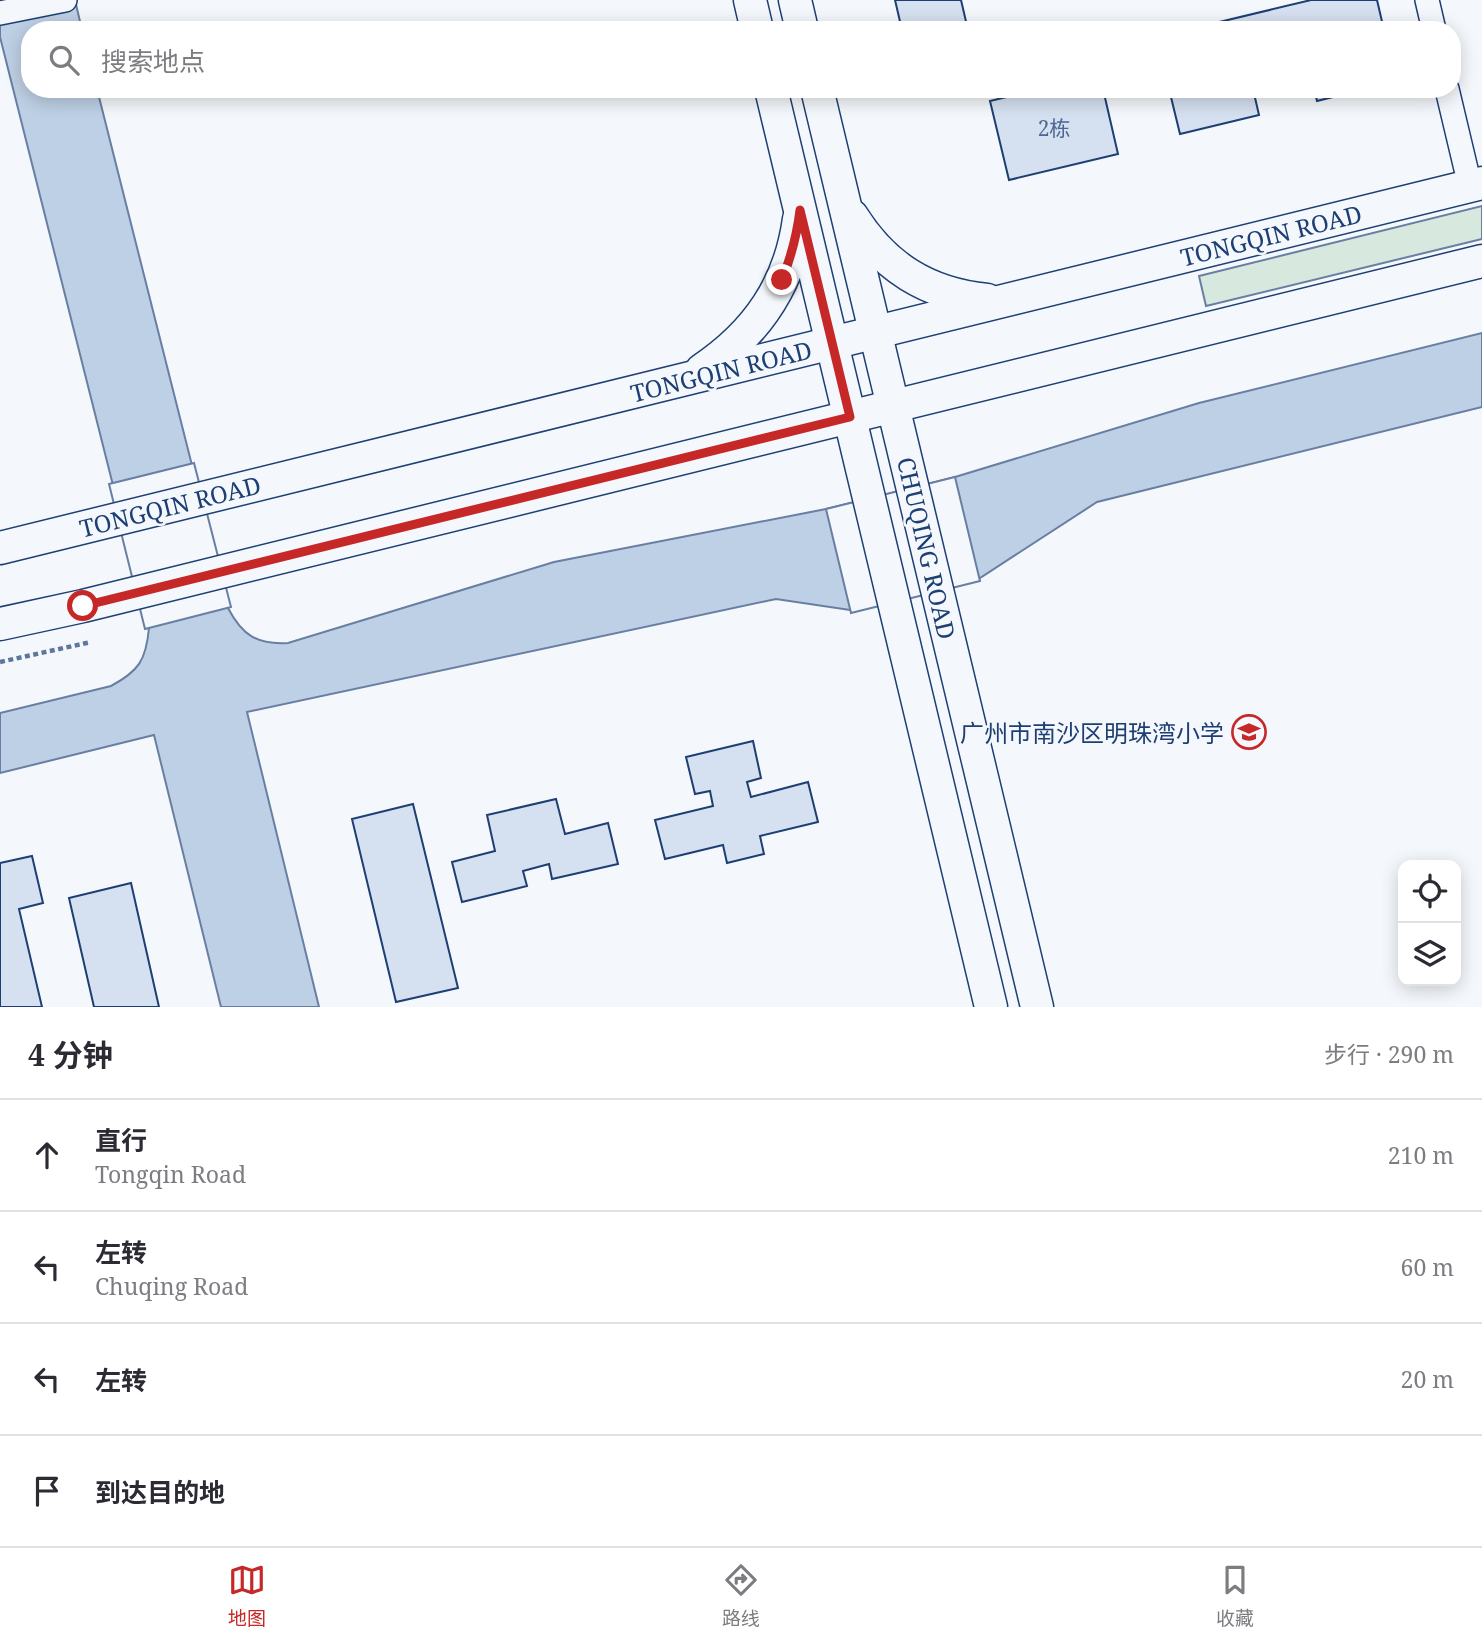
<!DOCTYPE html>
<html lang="zh">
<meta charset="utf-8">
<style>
body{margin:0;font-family:"Noto Serif","Noto Sans SC",serif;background:#f7f7f7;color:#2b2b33}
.controls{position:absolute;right:21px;bottom:21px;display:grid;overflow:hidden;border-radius:14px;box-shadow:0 4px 18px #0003}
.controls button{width:63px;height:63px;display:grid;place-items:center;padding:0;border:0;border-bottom:2px solid #e1e1e2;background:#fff;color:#2b2b33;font:35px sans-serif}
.stop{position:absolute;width:21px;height:21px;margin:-16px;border:5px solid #c62828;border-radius:50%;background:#fff}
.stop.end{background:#c62828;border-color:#fff;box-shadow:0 2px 7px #0008}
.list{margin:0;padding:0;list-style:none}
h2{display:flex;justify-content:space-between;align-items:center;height:91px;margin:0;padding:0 28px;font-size:30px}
h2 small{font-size:23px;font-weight:400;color:#7c7c81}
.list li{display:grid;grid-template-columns:46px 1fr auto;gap:21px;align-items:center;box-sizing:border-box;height:112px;padding:0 28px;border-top:2px solid #e1e1e2}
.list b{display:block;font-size:26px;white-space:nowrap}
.list p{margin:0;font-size:23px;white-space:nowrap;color:#7c7c81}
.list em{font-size:23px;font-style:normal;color:#7c7c81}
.icon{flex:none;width:38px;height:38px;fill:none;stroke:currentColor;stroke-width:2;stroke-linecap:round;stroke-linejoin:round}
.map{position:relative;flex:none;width:1482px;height:1007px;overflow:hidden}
.search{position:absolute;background:#fff;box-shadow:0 4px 18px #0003;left:21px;right:21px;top:21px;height:77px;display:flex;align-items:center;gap:18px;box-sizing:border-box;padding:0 24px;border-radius:28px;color:#7c7c81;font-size:26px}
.sheet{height:539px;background:#fff}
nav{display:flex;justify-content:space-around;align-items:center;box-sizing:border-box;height:98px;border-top:2px solid #e1e1e2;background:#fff;font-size:19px;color:#7c7c81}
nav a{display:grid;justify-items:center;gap:4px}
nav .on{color:#c62828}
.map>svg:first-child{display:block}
.green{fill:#d7e8df;stroke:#687fa3;stroke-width:2}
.water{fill:#bed0e5;stroke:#687fa3;stroke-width:2}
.pier{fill:#f4f7fb;stroke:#687fa3;stroke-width:2}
.building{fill:#d5e0f0;stroke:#1d3f73;stroke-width:2}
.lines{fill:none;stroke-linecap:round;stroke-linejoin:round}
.street-casing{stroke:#1d3f73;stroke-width:26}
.secondary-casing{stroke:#1d3f73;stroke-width:35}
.path{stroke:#5e769c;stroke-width:4.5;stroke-dasharray:5 3.5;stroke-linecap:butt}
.street{stroke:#f4f7fb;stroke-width:23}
.secondary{stroke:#f4f7fb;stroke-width:32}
.route{stroke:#c62828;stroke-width:9}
.labels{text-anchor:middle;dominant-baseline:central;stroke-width:5;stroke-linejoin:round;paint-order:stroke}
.number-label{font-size:21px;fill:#4b6792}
.street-label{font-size:24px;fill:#1d3f73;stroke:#f4f7fb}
.poi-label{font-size:24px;fill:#1d3f73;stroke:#f4f7fb;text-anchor:end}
</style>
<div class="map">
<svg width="1482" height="1007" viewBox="0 0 1482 1007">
<rect width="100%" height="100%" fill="#f4f7fb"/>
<path class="green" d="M 1482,206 L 1482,239 L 1206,306 L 1199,276 Z"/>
<path class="water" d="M 0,0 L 75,0 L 82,30 L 30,30 L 30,89 L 97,89 L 228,608 C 242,635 257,645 288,643 L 554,562 L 826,509 L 912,488 L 955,477 L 1199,403 L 1482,333 L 1482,407 L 1097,502 L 980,578 L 850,610 L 776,599 L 247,712 L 319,1007 L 221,1007 L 154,735 L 0,773 L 0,713 L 111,686 C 139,671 146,660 149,628 L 0,37 Z"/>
<g class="pier">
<path d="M 194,463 L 231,607 L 145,629 L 109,484 Z"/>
<path d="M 955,477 L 980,581 L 851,613 L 826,509 Z"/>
</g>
<g class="building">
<path d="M 895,0 L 961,0 L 968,30 L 902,30 Z"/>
<path d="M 1311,0 L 1377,0 L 1384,30 L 1186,30 Z"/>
<path d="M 1040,89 L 1103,89 L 1118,154 L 1009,180 L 990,101 Z"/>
<path d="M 1169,89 L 1253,89 L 1259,115 L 1180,134 Z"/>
<path d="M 1314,89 L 1365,89 L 1317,101 Z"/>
<path d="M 753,741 L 761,778 L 747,782 L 751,797 L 808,782 L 818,822 L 760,836 L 764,854 L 727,863 L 723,845 L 665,859 L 655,820 L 713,806 L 710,791 L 695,794 L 686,757 Z"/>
<path d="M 556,799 L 565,834 L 608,823 L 618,864 L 552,879 L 549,864 L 523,871 L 527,886 L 462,902 L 452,862 L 495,851 L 487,815 Z"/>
<path d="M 413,804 L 458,988 L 396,1002 L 352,819 Z"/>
<path d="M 32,856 L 43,903 L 19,909 L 42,1007 L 0,1007 L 0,863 Z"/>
<path d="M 131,883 L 159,1007 L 94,1007 L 69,898 Z"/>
</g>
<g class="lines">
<g class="street-casing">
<g id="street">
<path d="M 1427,0 L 1434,30"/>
<path d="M 0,13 L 65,0"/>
<path d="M 1447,89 L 1466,169"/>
</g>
</g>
<g class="secondary-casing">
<g id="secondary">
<path d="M 750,0 L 757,30"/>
<path d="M 795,0 L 802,30"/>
<path d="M 771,89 L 991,1007"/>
<path d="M 817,89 L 1037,1007"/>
<path d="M 852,216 C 884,267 927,294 987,300"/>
<path d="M 702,370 C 757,333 790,285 799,219"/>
<path d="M 0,548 L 1482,183"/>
<path d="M 0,624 L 83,606 L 1482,261"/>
</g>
</g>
<path class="path" d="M 0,662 L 91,642"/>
<use href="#street" class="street"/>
<use href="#secondary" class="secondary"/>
</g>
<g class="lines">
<path class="route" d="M 83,606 L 850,417 L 800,210 C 797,235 791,257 782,280"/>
</g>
<defs>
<g id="school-ring" transform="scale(1.75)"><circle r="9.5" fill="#f4f7fb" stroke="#c62828" stroke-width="1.5"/><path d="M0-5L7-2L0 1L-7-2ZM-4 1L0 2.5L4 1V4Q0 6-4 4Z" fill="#c62828"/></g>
</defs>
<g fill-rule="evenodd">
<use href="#school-ring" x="1249" y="732"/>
</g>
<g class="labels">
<g class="number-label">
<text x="1054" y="128">2栋</text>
</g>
<g class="street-label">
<text transform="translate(1271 235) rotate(-14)">TONGQIN ROAD</text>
<text transform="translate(721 371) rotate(-14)">TONGQIN ROAD</text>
<text transform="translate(170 506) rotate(-14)">TONGQIN ROAD</text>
<text transform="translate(927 548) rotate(77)">CHUQING ROAD</text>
</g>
<g class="poi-label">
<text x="1224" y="732">广州市南沙区明珠湾小学</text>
</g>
</g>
</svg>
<div class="controls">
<button><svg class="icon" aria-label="locate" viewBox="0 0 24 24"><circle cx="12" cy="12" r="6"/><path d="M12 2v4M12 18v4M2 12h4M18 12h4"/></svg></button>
<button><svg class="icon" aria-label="layers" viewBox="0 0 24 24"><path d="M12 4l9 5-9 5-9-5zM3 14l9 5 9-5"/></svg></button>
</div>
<div class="stop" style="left:83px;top:606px"></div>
<div class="stop end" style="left:782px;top:280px"></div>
<div class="search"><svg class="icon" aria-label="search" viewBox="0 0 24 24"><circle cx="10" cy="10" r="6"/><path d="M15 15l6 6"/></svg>搜索地点</div>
</div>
<section class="sheet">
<h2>4 分钟<small>步行 · 290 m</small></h2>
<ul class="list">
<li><svg class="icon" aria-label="ahead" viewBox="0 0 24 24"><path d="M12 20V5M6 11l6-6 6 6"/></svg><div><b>直行</b><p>Tongqin Road</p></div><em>210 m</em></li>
<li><svg class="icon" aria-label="left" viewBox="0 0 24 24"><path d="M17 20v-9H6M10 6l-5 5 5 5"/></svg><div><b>左转</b><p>Chuqing Road</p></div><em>60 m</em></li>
<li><svg class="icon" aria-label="left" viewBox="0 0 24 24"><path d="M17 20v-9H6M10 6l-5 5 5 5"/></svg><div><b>左转</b></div><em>20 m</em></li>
<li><svg class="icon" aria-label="arrive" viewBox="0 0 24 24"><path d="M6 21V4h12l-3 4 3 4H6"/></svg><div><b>到达目的地</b></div></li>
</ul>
</section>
<nav>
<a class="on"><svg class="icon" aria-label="map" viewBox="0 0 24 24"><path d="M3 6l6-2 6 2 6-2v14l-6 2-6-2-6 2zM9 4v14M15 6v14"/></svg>地图</a>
<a><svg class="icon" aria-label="directions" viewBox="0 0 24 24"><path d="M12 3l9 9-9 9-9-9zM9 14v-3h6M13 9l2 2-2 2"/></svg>路线</a>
<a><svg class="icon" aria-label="saved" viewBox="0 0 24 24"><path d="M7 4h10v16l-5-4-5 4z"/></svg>收藏</a>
</nav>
